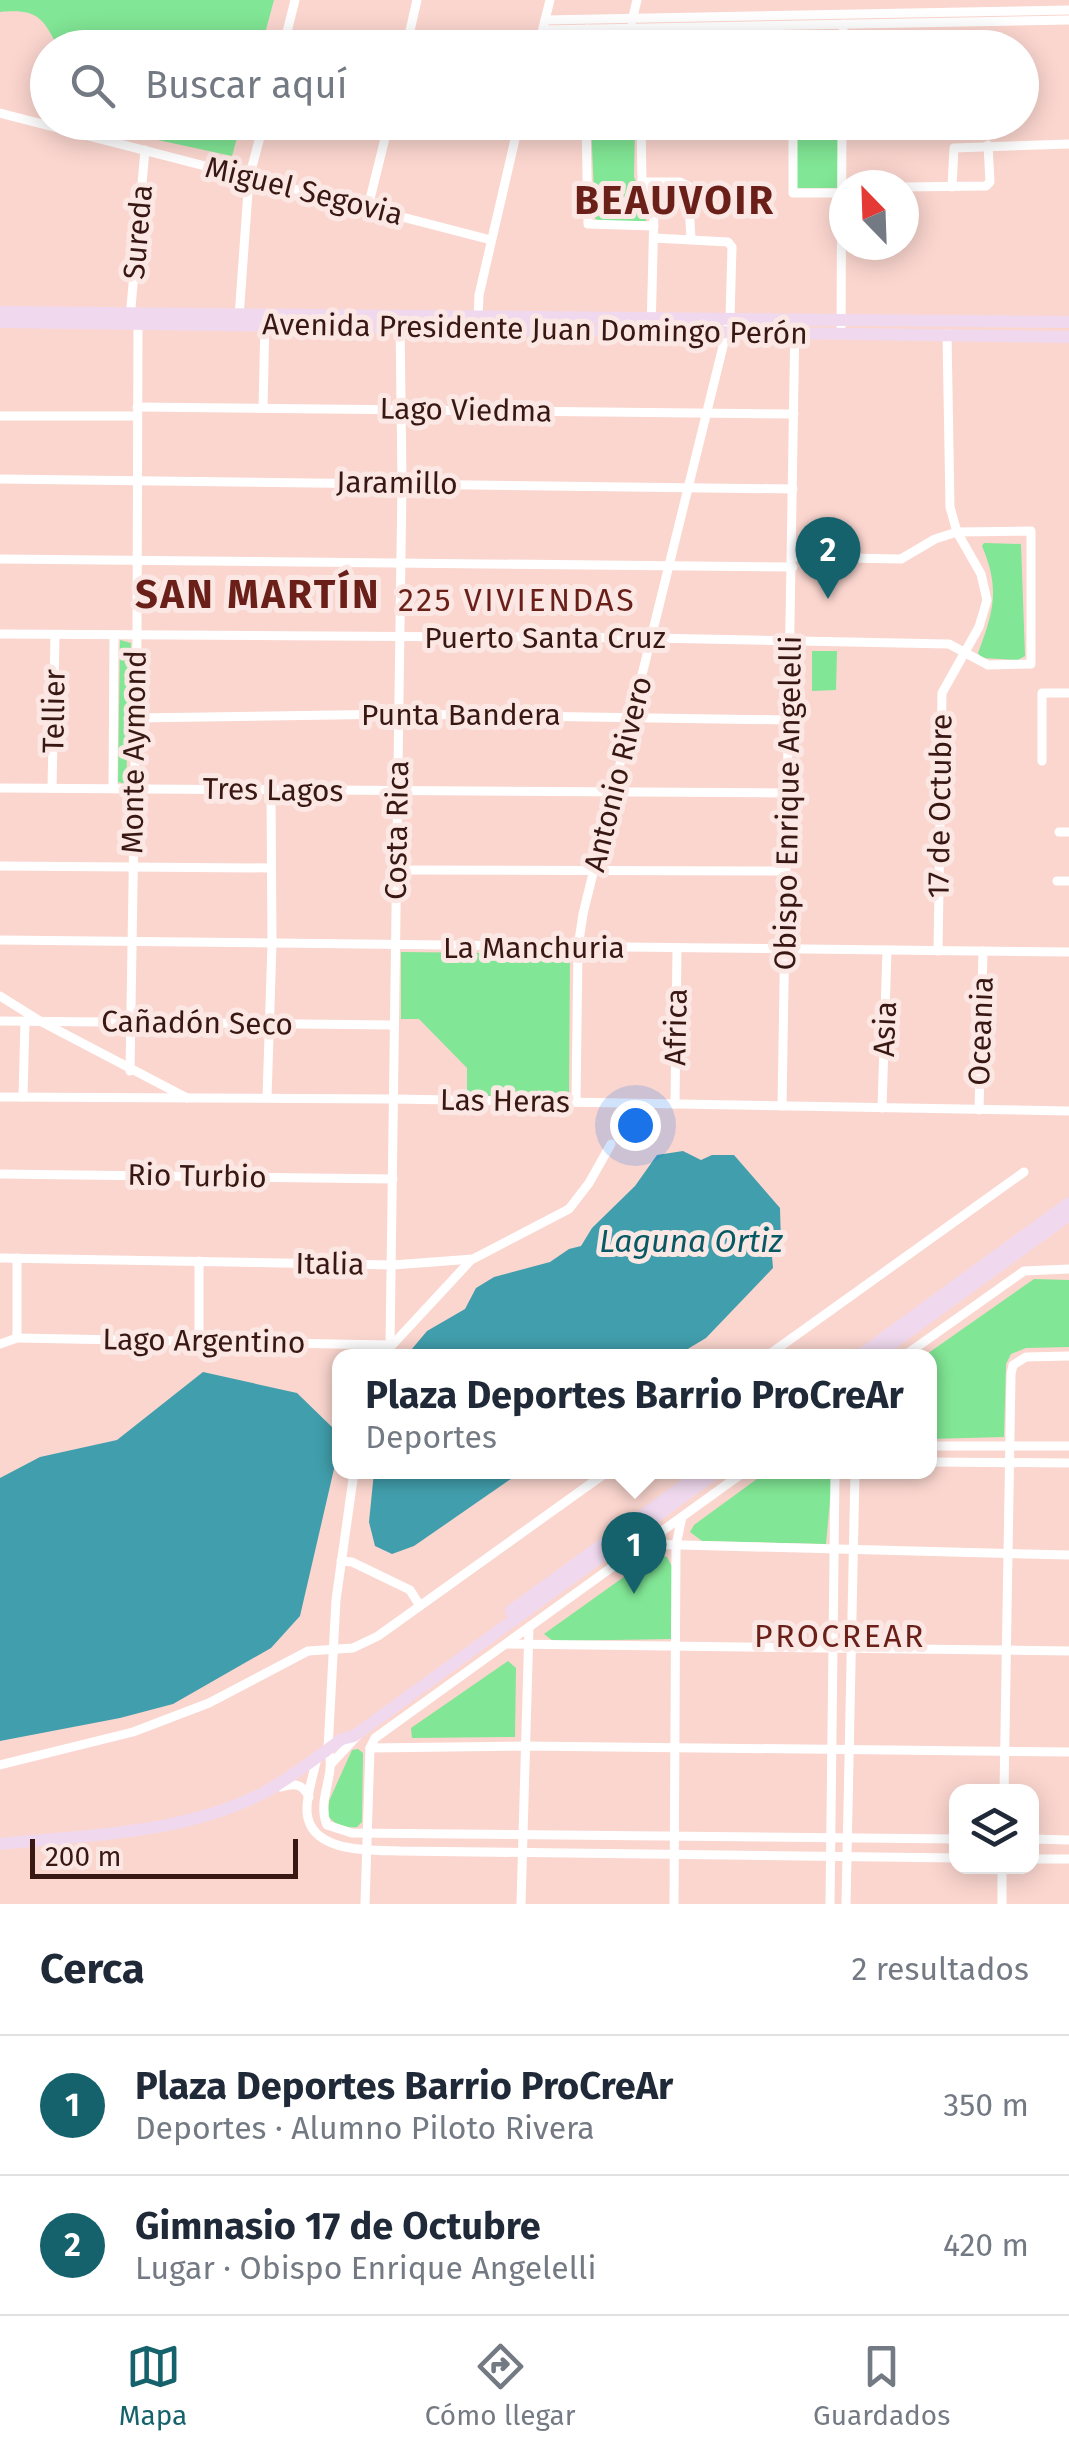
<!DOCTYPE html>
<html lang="es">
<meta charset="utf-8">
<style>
body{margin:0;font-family:"Fira Sans",sans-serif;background:#f2f2f3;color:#1f2937}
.controls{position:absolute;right:30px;bottom:30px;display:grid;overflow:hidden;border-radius:20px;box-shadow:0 5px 25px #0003}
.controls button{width:90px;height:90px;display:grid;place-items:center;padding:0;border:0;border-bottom:2px solid #e0e1e3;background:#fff;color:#1f2937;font:50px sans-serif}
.compass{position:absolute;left:829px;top:170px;width:90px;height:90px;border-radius:50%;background:#fff;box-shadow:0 5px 25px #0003;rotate:337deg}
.scale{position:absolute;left:30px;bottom:25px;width:268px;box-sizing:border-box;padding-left:10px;border:5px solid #391813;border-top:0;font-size:28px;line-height:35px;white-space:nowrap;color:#391813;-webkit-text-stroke:8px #fbe8e5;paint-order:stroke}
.you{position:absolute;left:635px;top:1125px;width:35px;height:35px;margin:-25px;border:8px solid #fff;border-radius:50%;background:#1a73e8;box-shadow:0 0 0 15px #1a73e833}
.badge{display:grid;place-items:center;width:65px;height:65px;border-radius:50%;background:#15626c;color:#fff;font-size:32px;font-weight:700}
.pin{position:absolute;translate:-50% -82px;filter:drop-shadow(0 2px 5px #0008)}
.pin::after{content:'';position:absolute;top:52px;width:35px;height:30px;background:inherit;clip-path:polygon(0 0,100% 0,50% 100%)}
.popup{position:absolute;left:332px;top:1349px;width:605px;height:130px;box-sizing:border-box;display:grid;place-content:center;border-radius:20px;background:#fff;filter:drop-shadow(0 2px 8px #0005);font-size:32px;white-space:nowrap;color:#747a83}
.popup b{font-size:38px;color:#1f2937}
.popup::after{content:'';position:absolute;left:50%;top:100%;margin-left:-20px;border:20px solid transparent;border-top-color:#fff}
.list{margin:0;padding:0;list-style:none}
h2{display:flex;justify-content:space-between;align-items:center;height:130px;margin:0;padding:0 40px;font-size:42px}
h2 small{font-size:32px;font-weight:400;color:#747a83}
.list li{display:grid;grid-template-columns:65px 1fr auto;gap:30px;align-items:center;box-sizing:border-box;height:140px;padding:0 40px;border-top:2px solid #e0e1e3}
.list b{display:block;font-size:38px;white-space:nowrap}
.list p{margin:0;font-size:32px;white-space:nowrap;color:#747a83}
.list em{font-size:32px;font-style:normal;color:#747a83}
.icon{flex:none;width:55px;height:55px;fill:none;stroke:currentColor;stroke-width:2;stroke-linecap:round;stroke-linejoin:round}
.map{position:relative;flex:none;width:1069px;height:1904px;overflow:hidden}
.search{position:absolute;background:#fff;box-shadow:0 5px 25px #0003;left:30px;right:30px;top:30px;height:110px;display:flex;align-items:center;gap:25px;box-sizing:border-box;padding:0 35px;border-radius:55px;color:#747a83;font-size:38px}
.sheet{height:410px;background:#fff}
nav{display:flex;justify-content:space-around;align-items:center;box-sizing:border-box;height:140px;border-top:2px solid #e0e1e3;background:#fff;font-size:28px;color:#747a83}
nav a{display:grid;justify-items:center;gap:5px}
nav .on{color:#15626c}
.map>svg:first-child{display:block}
.green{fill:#81e695}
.water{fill:#419eac}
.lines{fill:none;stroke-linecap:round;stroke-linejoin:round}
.minor{stroke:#fff;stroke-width:9}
.secondary{stroke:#f0d9ee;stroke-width:12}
.labels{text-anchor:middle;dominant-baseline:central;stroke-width:10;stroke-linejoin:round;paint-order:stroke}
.street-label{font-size:30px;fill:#391813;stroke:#fbe8e5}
.neighbourhood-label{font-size:32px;letter-spacing:2.5px;fill:#6a1f19;stroke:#fbe8e5}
.water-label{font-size:32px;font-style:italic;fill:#075964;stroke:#fbe8e5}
.district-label{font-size:40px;font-weight:bold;letter-spacing:2.5px;fill:#6a1f19;stroke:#fbe8e5}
</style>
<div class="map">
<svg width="1069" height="1904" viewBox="0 0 1069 1904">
<rect width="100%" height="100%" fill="#fbd6cf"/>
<g class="green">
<path d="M 0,0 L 274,0 L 261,48 L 58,47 C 42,16 36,9 0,12 Z"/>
<path d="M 79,123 L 241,123 L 232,156 Z"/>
<path d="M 591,123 L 635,123 L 634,177 L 647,208 L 646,221 L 598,222 L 595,218 Z"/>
<rect x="797" y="139" width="42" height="49"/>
<path d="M 984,543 L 1021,544 L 1025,656 L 1018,660 L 981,658 L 978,653 C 994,611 1000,588 982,546 Z"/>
<path d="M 120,640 L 131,643 L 126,784 L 118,782 Z"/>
<path d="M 812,651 L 837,651 L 836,690 L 812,691 Z"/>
<path d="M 401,952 L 570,954 L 569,1098 L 467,1097 L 467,1068 L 419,1019 L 401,1019 Z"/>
<path d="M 1034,1279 L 1069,1280 L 1069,1347 L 1026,1348 L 1011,1354 L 1006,1364 L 1004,1437 L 929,1439 L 929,1356 L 924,1356 Z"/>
<path d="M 828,1472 L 832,1479 L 826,1544 L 702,1541 L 690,1532 L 694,1525 L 765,1473 Z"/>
<path d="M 656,1554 L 667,1557 L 673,1568 L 673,1639 L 553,1641 L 544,1634 Z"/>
<path d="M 508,1661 L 516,1668 L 515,1737 L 412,1738 L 411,1728 Z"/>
<path d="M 358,1749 L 363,1753 L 362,1822 L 357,1827 C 343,1828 337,1826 328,1816 L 329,1801 L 352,1750 Z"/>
</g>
<g class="water">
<path d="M 683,1151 L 701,1160 L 712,1155 L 734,1155 L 780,1208 L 781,1244 L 772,1256 L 773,1268 L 706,1338 L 676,1356 L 406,1356 L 427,1331 L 465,1309 L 476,1288 L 494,1277 L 550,1262 L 569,1249 L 581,1246 L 592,1228 L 635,1186 L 657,1155 Z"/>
<path d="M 203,1372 L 297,1393 L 333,1428 L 337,1456 L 300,1616 L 271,1648 L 173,1704 L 120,1718 L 0,1741 L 0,1478 L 40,1457 L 117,1440 Z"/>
<path d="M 374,1472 L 521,1472 L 414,1546 L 392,1554 L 375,1546 L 369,1522 Z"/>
</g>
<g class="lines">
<g class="minor">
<path d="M 545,20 L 1069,10"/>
<path d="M 632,21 L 637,0"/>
<path d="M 543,30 L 1069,20"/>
<path d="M 283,48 L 295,0"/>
<path d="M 406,48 L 417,0"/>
<path d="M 538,48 L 550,0"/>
<path d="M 587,48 L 587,29"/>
<path d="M 843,48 L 843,24"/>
<path d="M 0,113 L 491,240"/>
<path d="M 586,122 L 588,224 L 654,226"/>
<path d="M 641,122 L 642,182 L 654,211 L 651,332"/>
<path d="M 793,122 L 793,193 L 842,193"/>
<path d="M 642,182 L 680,182 L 688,186 L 691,239"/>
<path d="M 904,187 L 986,186 L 990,182 L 988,145"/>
<path d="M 952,187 L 954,148 L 1069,144"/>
<path d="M 368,207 L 389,122"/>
<path d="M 239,317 L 249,178 L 264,122"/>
<path d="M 478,320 L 479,295 L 519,122"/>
<path d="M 841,334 L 842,122"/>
<path d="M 137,407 L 794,414"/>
<path d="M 263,408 L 265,321"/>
<path d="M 0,416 L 137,416"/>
<path d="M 0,479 L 793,489"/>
<path d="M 0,559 L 793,567"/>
<path d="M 0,634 L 652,638 L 949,644 L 988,665 L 1031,664 L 1031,531 L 957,532 L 935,539 L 901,559 L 793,557"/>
<path d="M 135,718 L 399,714 L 787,720"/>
<path d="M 1042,761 L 1042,693 L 1069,693"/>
<path d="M 0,788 L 786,793"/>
<path d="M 52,788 L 55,635"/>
<path d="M 113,788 L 114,635"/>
<path d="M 1059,832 L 1069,832"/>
<path d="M 0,866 L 271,868"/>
<path d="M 396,870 L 785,871"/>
<path d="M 1057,881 L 1069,881"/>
<path d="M 0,940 L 1069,952"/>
<path d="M 938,951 L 942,693 L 979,627 L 987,600 L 981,574 L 957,532 L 950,507 L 947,334"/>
<path d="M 0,996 L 40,1021 L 187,1098"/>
<path d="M 0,1021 L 394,1025"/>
<path d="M 130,1071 L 137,636 L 138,324 L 131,307 L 145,150"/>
<path d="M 0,1097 L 394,1099 L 1069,1111"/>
<path d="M 23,1097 L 25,1021"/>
<path d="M 267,1098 L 272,944 L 271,791"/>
<path d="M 576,1102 L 578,947 L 583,914 L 730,318 L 732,247 L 728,242 L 654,238"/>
<path d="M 675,1104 L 677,949"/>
<path d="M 782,1106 L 795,319"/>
<path d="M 882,1108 L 887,950"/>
<path d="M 979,1110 L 983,951"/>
<path d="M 0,1174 L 393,1179"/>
<path d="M 0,1258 L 393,1265 L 473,1259 L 569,1209 L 589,1183 L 611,1144"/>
<path d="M 17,1338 L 390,1345"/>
<path d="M 199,1340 L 199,1261"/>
<path d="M 0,1344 L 17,1338 L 17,1258"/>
<path d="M 390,1345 L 402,482 L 400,323"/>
<path d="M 382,1356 L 472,1259"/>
<path d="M 767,1356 L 1024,1172"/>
<path d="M 904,1356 L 1024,1271 L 1069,1269"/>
<path d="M 929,1446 L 1069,1446"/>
<path d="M 929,1462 L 1069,1463"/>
<path d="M 354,1472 L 336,1600 L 328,1749 C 337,1775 316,1799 327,1825 L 352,1833 L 956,1839"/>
<path d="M 643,1544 L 1069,1555"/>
<path d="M 341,1561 L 352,1562 L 410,1590 L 420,1606"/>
<path d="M 507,1644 L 1069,1651"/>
<path d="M 370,1748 L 524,1746 L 1069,1752"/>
<path d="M 317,1757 C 314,1774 306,1794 307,1812 C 310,1854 373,1850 401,1851 L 956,1858"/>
<path d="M 332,1763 L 358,1735"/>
<path d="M 0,1765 L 133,1732 L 209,1703 L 308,1651 L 353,1648 L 378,1636 L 607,1472"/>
<path d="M 281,1787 C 294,1783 302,1783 309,1797"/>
<path d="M 1004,1792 L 1011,1374 L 1013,1365 L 1026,1357 L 1069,1356"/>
<path d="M 1032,1839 L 1069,1840"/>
<path d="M 1032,1859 L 1069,1859"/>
<path d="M 365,1904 L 370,1748 L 375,1738 L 744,1472"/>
<path d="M 521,1904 L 529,1627"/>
<path d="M 674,1904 L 676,1545 L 682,1517"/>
<path d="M 830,1904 L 835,1472"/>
<path d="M 846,1904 L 855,1472"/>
<path d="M 1002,1904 L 1002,1866"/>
</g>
<g class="secondary">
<path d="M 0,312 L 1069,322"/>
<path d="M 0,322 L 1069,337"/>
<path d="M 859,1356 L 1069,1203"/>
<path d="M 875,1356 L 1069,1215"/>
<path d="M 511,1611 L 702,1472"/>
<path d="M 0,1844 C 88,1835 185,1834 265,1792 C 292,1777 317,1757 342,1739 L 354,1736 L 717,1472"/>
</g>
</g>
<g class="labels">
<g class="street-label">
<text transform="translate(304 191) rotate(14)">Miguel Segovia</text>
<text transform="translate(138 232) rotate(-85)">Sureda</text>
<text transform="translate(535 329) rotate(1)">Avenida Presidente Juan Domingo Perón</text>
<text transform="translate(466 410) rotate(1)">Lago Viedma</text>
<text transform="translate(397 483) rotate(1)">Jaramillo</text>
<text x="545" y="638">Puerto Santa Cruz</text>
<text transform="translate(54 711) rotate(-89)">Tellier</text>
<text x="461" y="715">Punta Bandera</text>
<text transform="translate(134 752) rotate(-89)">Monte Aymond</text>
<text transform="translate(618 774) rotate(-76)">Antonio Rivero</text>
<text transform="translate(273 790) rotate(1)">Tres Lagos</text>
<text transform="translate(788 803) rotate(-89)">Obispo Enrique Angelelli</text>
<text transform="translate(940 806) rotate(-89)">17 de Octubre</text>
<text transform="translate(397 830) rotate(-89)">Costa Rica</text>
<text x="534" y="948">La Manchuria</text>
<text transform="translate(197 1023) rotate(1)">Cañadón Seco</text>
<text transform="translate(676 1027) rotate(-89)">Africa</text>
<text transform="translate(885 1029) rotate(-88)">Asia</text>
<text transform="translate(981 1031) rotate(-88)">Oceania</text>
<text transform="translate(505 1101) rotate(1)">Las Heras</text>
<text transform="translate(197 1176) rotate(1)">Rio Turbio</text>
<text transform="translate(330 1264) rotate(1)">Italia</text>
<text transform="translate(204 1341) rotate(1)">Lago Argentino</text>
</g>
<g class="neighbourhood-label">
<text x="517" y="600">225 VIVIENDAS</text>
<text x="840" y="1636">PROCREAR</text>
</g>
<g class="water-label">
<text x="691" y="1241">Laguna Ortiz</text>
</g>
<g class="district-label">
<text x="675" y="201">BEAUVOIR</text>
<text x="258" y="595">SAN MARTÍN</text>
</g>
</g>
</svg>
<div class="controls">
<button><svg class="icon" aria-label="layers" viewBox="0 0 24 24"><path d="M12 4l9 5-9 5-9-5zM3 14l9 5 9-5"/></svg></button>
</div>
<svg class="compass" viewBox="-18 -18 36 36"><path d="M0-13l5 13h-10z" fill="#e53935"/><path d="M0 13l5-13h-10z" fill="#747a83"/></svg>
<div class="scale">200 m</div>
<div class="you"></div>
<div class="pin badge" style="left:634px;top:1594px">1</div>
<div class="popup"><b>Plaza Deportes Barrio ProCreAr</b>Deportes</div>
<div class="pin badge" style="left:828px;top:599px">2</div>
<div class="search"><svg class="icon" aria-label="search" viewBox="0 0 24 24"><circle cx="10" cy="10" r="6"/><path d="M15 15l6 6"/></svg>Buscar aquí</div>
</div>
<section class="sheet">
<h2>Cerca<small>2 resultados</small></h2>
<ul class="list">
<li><span class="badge">1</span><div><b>Plaza Deportes Barrio ProCreAr</b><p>Deportes · Alumno Piloto Rivera</p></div><em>350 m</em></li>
<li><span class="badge">2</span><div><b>Gimnasio 17 de Octubre</b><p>Lugar · Obispo Enrique Angelelli</p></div><em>420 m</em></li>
</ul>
</section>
<nav>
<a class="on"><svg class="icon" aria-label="map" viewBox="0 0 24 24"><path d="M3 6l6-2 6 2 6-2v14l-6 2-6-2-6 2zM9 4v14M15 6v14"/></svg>Mapa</a>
<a><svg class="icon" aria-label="directions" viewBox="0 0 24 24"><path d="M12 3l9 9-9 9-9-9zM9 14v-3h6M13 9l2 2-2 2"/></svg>Cómo llegar</a>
<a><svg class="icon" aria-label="saved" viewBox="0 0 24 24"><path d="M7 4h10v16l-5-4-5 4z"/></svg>Guardados</a>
</nav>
